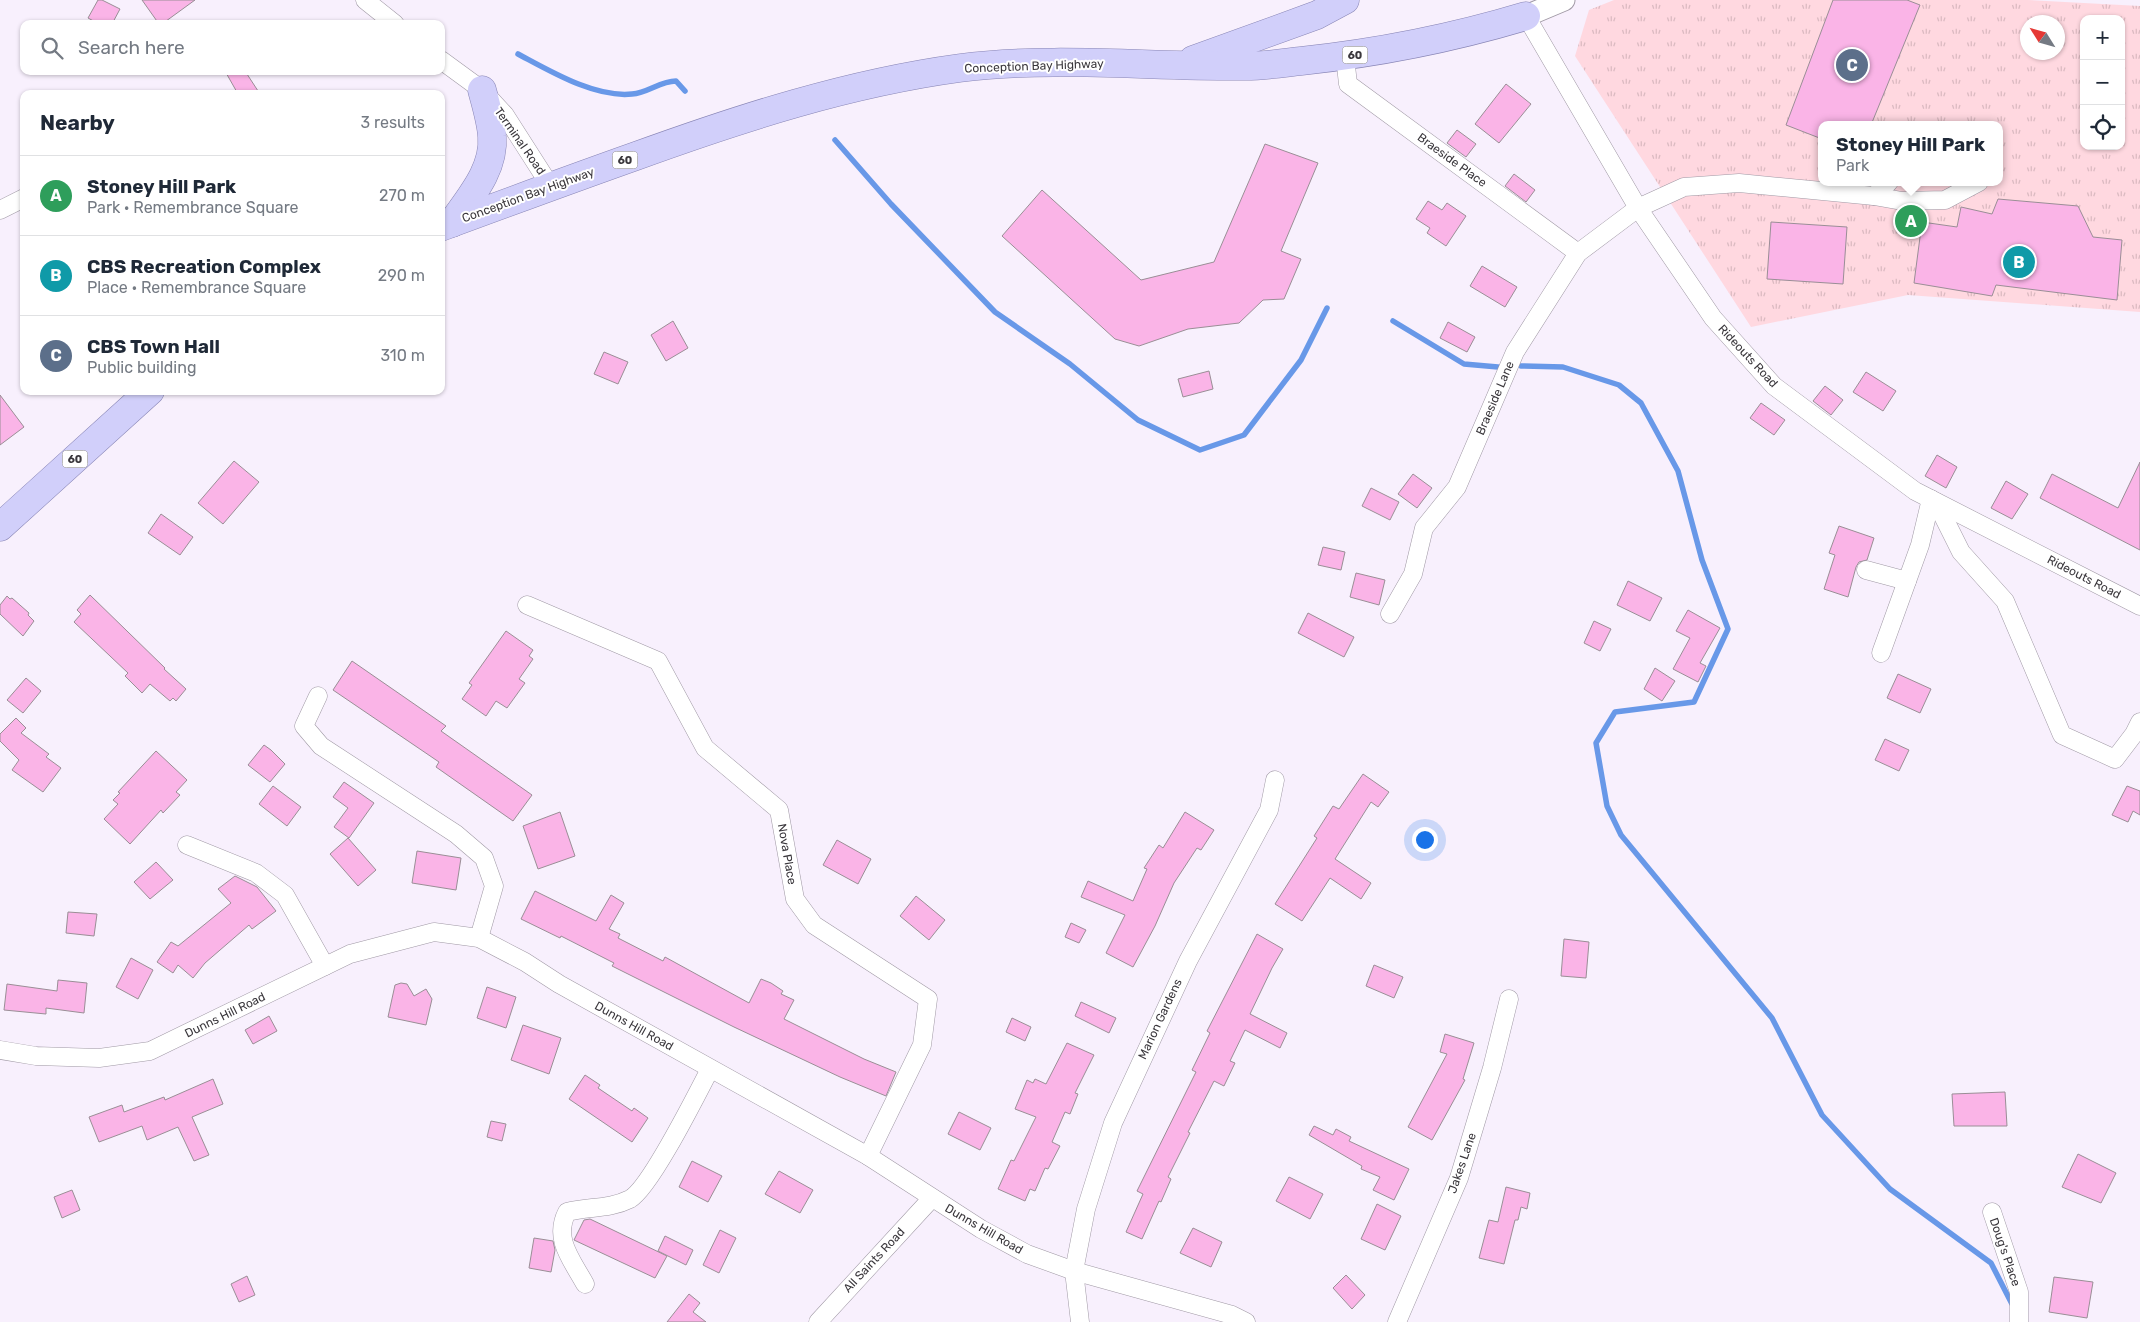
<!DOCTYPE html>
<meta charset="utf-8">
<style>
body{margin:0;font-family:Rubik,sans-serif;background:#f6f6f7;color:#1f2937}
.controls{position:absolute;right:15px;top:15px;display:grid;overflow:hidden;border-radius:10px;box-shadow:0 1px 4px #0004}
.controls button{width:45px;height:45px;display:grid;place-items:center;padding:0;border:0;border-bottom:1px solid #e0e1e3;background:#fff;color:#1f2937;font:25px sans-serif}
.compass{position:absolute;left:2020px;top:15px;width:45px;height:45px;border-radius:50%;background:#fff;box-shadow:0 1px 4px #0004;rotate:307deg}
.you{position:absolute;left:1424px;top:839px;width:18px;height:18px;margin:-12px;border:4px solid #fff;border-radius:50%;background:#1a73e8;box-shadow:0 0 0 8px #1a73e833}
.badge{display:grid;place-items:center;width:32px;height:32px;border-radius:50%;background:#db2777;color:#fff;font-size:16px;font-weight:700}
.pin{position:absolute;translate:-50% -50%;border:2px solid #fff;box-shadow:0 1px 5px #0006}
.popup{position:absolute;left:1818px;top:121px;width:185px;height:65px;box-sizing:border-box;display:grid;place-content:center;border-radius:10px;background:#fff;filter:drop-shadow(0 1px 4px #0005);font-size:16px;white-space:nowrap;color:#747a83}
.popup b{font-size:19px;color:#1f2937}
.popup::after{content:'';position:absolute;left:50%;top:100%;margin-left:-10px;border:10px solid transparent;border-top-color:#fff}
.list{margin:0;padding:0;list-style:none}
h2{display:flex;justify-content:space-between;align-items:center;height:65px;margin:0;padding:0 20px;font-size:21px}
h2 small{font-size:16px;font-weight:400;color:#747a83}
.list li{display:grid;grid-template-columns:32px 1fr auto;gap:15px;align-items:center;box-sizing:border-box;height:80px;padding:0 20px;border-top:1px solid #e0e1e3}
.list b{display:block;font-size:19px;white-space:nowrap}
.list p{margin:0;font-size:16px;white-space:nowrap;color:#747a83}
.list em{font-size:16px;font-style:normal;color:#747a83}
.icon{flex:none;width:28px;height:28px;fill:none;stroke:currentColor;stroke-width:2;stroke-linecap:round;stroke-linejoin:round}
.map{position:relative;flex:none;width:2140px;height:1322px;overflow:hidden}
.search{position:absolute;background:#fff;box-shadow:0 1px 4px #0004;left:20px;top:20px;width:425px;height:55px;display:flex;align-items:center;gap:12px;box-sizing:border-box;padding:0 18px;border-radius:10px;color:#747a83;font-size:19px}
.panel{position:absolute;background:#fff;box-shadow:0 1px 4px #0004;left:20px;top:90px;width:425px;height:305px;border-radius:10px}
.map>svg:first-child{display:block}
.grass{fill:url(#grass-tufts);fill-rule:evenodd}
.lines{fill:none;stroke-linecap:round;stroke-linejoin:round}
.stream{stroke:#6898e8;stroke-width:5.5}
.building{fill:#fab4e7;stroke:#9a8e96}
.minor-casing{stroke:#a099a5;stroke-width:19}
.tertiary-casing{stroke:#a099a5;stroke-width:23}
.primary-casing{stroke:#8885b5;stroke-width:29}
.minor{stroke:#fff;stroke-width:18}
.tertiary{stroke:#fff;stroke-width:21}
.primary{stroke:#d1cffa;stroke-width:28}
.labels{text-anchor:middle;dominant-baseline:central;stroke-width:4;stroke-linejoin:round;paint-order:stroke}
.shield{fill:#fff;stroke:#757376;stroke-width:1}
.shield-label{font-size:11px;font-weight:bold;fill:#3a373c}
.street-label{font-size:12px;fill:#3a373c;stroke:#fff}
</style>
<div class="map">
<svg width="2140" height="1322" viewBox="0 0 2140 1322">
<defs>
<pattern id="grass-tufts" width="24" height="20" patternUnits="userSpaceOnUse" patternTransform="scale(1.25)"><rect width="24" height="20" fill="#ffd8e0"/><path d="M3 7l-1-3M5 7V3M7 7l1-3M15 17l-1-3M17 17v-4M19 17l1-3" fill="none" stroke="#dbbac1"/></pattern>
</defs>
<rect width="100%" height="100%" fill="#f8f0fd"/>
<path class="grass" d="M 1614,0 L 2027,0 L 2140,6 L 2140,312 L 1908,295 L 1751,327 L 1575,56 L 1589,10 ZM 2084,19 L 2121,19 L 2121,146 L 2084,146 ZM 2028,22 L 2058,22 L 2058,52 L 2028,52 ZM 1822,125 L 2000,125 L 2000,182 L 1822,182 Z"/>
<g class="lines">
<g class="stream">
<path d="M 518,54 C 550,71 595,98 632,94 C 648,93 660,81 676,81 L 685,91"/>
<path d="M 835,140 L 891,204 L 995,312 L 1070,364 L 1138,420 L 1200,450 L 1244,435 L 1301,360 L 1327,308"/>
<path d="M 1393,321 L 1464,364 L 1498,367"/>
<path d="M 1521,366 L 1563,367 L 1619,385 L 1641,403 L 1678,471 L 1702,560 L 1728,629 L 1694,702 L 1615,712 L 1596,743 L 1607,806 L 1621,835 L 1772,1018 L 1822,1115 L 1890,1189 L 1991,1263 L 2012,1304"/>
</g>
</g>
<g class="building">
<path d="M 98,0 L 102,0 L 120,9 L 112,24 L 99,24 L 88,18 Z"/>
<path d="M 142,0 L 195,0 L 162,24 L 159,24 Z"/>
<path d="M 1833,0 L 1907,0 L 1920,5 L 1871,125 L 1822,125 L 1822,139 L 1786,125 Z"/>
<path d="M 225,71 L 245,71 L 260,94 L 238,94 Z"/>
<path d="M 1506,84 L 1531,104 L 1499,143 L 1475,124 Z"/>
<path d="M 1457,130 L 1476,144 L 1466,157 L 1447,143 Z"/>
<path d="M 1265,144 L 1318,163 L 1281,251 L 1301,259 L 1284,299 L 1263,300 L 1239,323 L 1188,329 L 1139,346 L 1115,339 L 1002,236 L 1042,190 L 1141,280 L 1214,262 Z"/>
<path d="M 1514,174 L 1535,190 L 1526,202 L 1505,186 Z"/>
<path d="M 1998,199 L 2078,206 L 2093,237 L 2122,240 L 2117,300 L 1996,285 L 1992,296 L 1914,283 L 1922,222 L 1957,227 L 1961,207 L 1992,214 Z"/>
<path d="M 1428,201 L 1442,210 L 1447,203 L 1466,216 L 1446,246 L 1427,233 L 1430,228 L 1416,219 Z"/>
<path d="M 1771,222 L 1847,227 L 1843,284 L 1767,279 Z"/>
<path d="M 1482,266 L 1517,287 L 1505,307 L 1470,286 Z"/>
<path d="M 673,321 L 688,348 L 666,361 L 651,335 Z"/>
<path d="M 1448,322 L 1475,337 L 1467,352 L 1440,338 Z"/>
<path d="M 604,352 L 628,362 L 618,384 L 594,374 Z"/>
<path d="M 1209,371 L 1213,389 L 1183,397 L 1178,379 Z"/>
<path d="M 1866,372 L 1896,391 L 1883,411 L 1853,392 Z"/>
<path d="M 1825,386 L 1843,400 L 1831,415 L 1813,401 Z"/>
<path d="M 0,395 L 24,427 L 0,445 Z"/>
<path d="M 1761,403 L 1785,420 L 1774,435 L 1750,418 Z"/>
<path d="M 1937,455 L 1957,467 L 1946,488 L 1925,476 Z"/>
<path d="M 234,461 L 259,482 L 223,524 L 198,503 Z"/>
<path d="M 2140,462 L 2140,550 L 2040,498 L 2052,474 L 2118,508 Z"/>
<path d="M 1413,474 L 1432,488 L 1417,508 L 1398,494 Z"/>
<path d="M 2006,481 L 2028,494 L 2012,519 L 1991,508 Z"/>
<path d="M 1371,488 L 1399,502 L 1390,520 L 1362,506 Z"/>
<path d="M 161,514 L 193,537 L 180,555 L 148,533 Z"/>
<path d="M 1839,526 L 1874,538 L 1867,560 L 1859,562 L 1856,567 L 1848,597 L 1824,589 L 1835,555 L 1829,553 Z"/>
<path d="M 1323,547 L 1345,552 L 1341,570 L 1318,565 Z"/>
<path d="M 1356,573 L 1385,580 L 1379,605 L 1350,597 Z"/>
<path d="M 1628,581 L 1662,598 L 1650,621 L 1617,605 Z"/>
<path d="M 90,595 L 165,668 L 164,669 L 186,689 L 176,701 L 173,698 L 170,701 L 150,684 L 142,693 L 125,676 L 128,673 L 74,622 L 81,614 L 77,610 Z"/>
<path d="M 7,596 L 10,599 L 12,598 L 29,613 L 28,615 L 34,621 L 23,636 L 0,614 L 0,605 Z"/>
<path d="M 1688,610 L 1720,628 L 1700,663 L 1706,666 L 1698,682 L 1673,669 L 1690,638 L 1676,631 Z"/>
<path d="M 1308,613 L 1354,637 L 1344,657 L 1298,633 Z"/>
<path d="M 1594,621 L 1611,629 L 1600,651 L 1584,643 Z"/>
<path d="M 506,631 L 533,650 L 529,656 L 533,659 L 519,679 L 525,683 L 507,708 L 496,701 L 486,716 L 462,699 L 472,685 L 469,683 Z"/>
<path d="M 352,661 L 446,726 L 441,731 L 532,795 L 513,821 L 436,767 L 439,762 L 333,690 Z"/>
<path d="M 1655,668 L 1675,681 L 1662,701 L 1644,689 Z"/>
<path d="M 1898,674 L 1931,689 L 1920,713 L 1887,698 Z"/>
<path d="M 26,678 L 41,691 L 23,713 L 7,700 Z"/>
<path d="M 16,718 L 26,728 L 21,733 L 49,754 L 46,757 L 61,768 L 43,792 L 12,770 L 19,760 L 0,741 L 0,734 Z"/>
<path d="M 1885,739 L 1909,750 L 1899,771 L 1875,760 Z"/>
<path d="M 264,745 L 271,750 L 285,764 L 270,782 L 248,765 Z"/>
<path d="M 156,751 L 187,780 L 176,792 L 180,795 L 163,813 L 161,810 L 130,844 L 104,819 L 118,804 L 113,800 L 120,793 L 118,792 Z"/>
<path d="M 1363,774 L 1389,792 L 1378,807 L 1371,802 L 1335,859 L 1371,883 L 1361,899 L 1330,878 L 1302,921 L 1275,904 L 1317,838 L 1314,836 L 1333,806 L 1339,809 Z"/>
<path d="M 344,782 L 374,803 L 349,838 L 334,827 L 348,808 L 333,797 Z"/>
<path d="M 273,786 L 301,807 L 287,826 L 259,804 Z"/>
<path d="M 2127,786 L 2140,791 L 2140,815 L 2133,811 L 2128,822 L 2112,815 Z"/>
<path d="M 560,812 L 575,856 L 538,869 L 523,826 Z"/>
<path d="M 1185,812 L 1214,830 L 1201,850 L 1197,848 L 1174,883 L 1155,926 L 1133,967 L 1106,953 L 1125,915 L 1081,897 L 1088,881 L 1133,901 L 1147,869 L 1144,868 L 1159,845 L 1163,848 Z"/>
<path d="M 348,838 L 376,870 L 358,886 L 330,854 Z"/>
<path d="M 837,840 L 871,859 L 858,884 L 823,865 Z"/>
<path d="M 417,851 L 461,858 L 456,890 L 412,883 Z"/>
<path d="M 156,862 L 173,880 L 150,899 L 134,882 Z"/>
<path d="M 235,876 L 257,887 L 276,911 L 252,929 L 249,925 L 205,963 L 193,978 L 178,965 L 173,973 L 157,962 L 171,942 L 178,946 L 231,903 L 218,889 Z"/>
<path d="M 535,891 L 596,921 L 611,895 L 624,903 L 609,929 L 620,934 L 618,938 L 663,961 L 665,957 L 749,1003 L 761,979 L 771,983 L 783,991 L 781,994 L 794,1000 L 784,1019 L 864,1059 L 896,1072 L 886,1096 L 840,1077 L 734,1027 L 612,966 L 614,963 L 561,936 L 560,938 L 521,919 Z"/>
<path d="M 916,896 L 945,920 L 929,940 L 900,916 Z"/>
<path d="M 68,912 L 97,914 L 94,936 L 66,933 Z"/>
<path d="M 1071,923 L 1086,930 L 1079,943 L 1065,937 Z"/>
<path d="M 1257,934 L 1283,949 L 1272,968 L 1250,1014 L 1287,1033 L 1280,1048 L 1245,1030 L 1230,1061 L 1235,1063 L 1224,1086 L 1214,1081 L 1188,1132 L 1190,1133 L 1168,1177 L 1171,1179 L 1161,1202 L 1159,1201 L 1142,1239 L 1126,1232 L 1143,1194 L 1137,1191 L 1196,1072 L 1192,1070 L 1210,1033 L 1207,1031 Z"/>
<path d="M 1564,939 L 1589,942 L 1586,978 L 1561,976 Z"/>
<path d="M 131,958 L 153,970 L 138,999 L 116,987 Z"/>
<path d="M 1374,965 L 1403,977 L 1394,998 L 1366,986 Z"/>
<path d="M 58,980 L 87,983 L 84,1013 L 46,1008 L 46,1014 L 4,1010 L 7,984 L 57,991 Z"/>
<path d="M 401,983 L 407,984 L 414,996 L 426,989 L 432,999 L 426,1025 L 388,1017 L 395,985 Z"/>
<path d="M 487,987 L 516,997 L 506,1028 L 477,1018 Z"/>
<path d="M 1081,1002 L 1116,1018 L 1109,1033 L 1075,1016 Z"/>
<path d="M 269,1016 L 277,1031 L 253,1044 L 245,1030 Z"/>
<path d="M 1012,1018 L 1031,1027 L 1025,1041 L 1006,1032 Z"/>
<path d="M 523,1025 L 561,1038 L 549,1074 L 511,1060 Z"/>
<path d="M 1445,1034 L 1474,1043 L 1463,1079 L 1465,1080 L 1432,1140 L 1408,1127 L 1447,1054 L 1440,1052 Z"/>
<path d="M 1067,1043 L 1094,1055 L 1075,1093 L 1078,1094 L 1070,1114 L 1065,1112 L 1052,1142 L 1060,1146 L 1048,1169 L 1045,1168 L 1035,1191 L 1030,1189 L 1025,1201 L 998,1189 L 1011,1160 L 1014,1161 L 1036,1117 L 1015,1109 L 1027,1080 L 1033,1083 L 1035,1079 L 1046,1084 Z"/>
<path d="M 585,1075 L 600,1085 L 598,1088 L 632,1111 L 634,1108 L 648,1118 L 632,1142 L 569,1099 Z"/>
<path d="M 213,1079 L 223,1104 L 192,1117 L 209,1155 L 194,1161 L 178,1127 L 147,1140 L 142,1126 L 99,1142 L 89,1117 L 122,1105 L 124,1112 L 164,1097 L 165,1100 Z"/>
<path d="M 2005,1092 L 2007,1126 L 1954,1126 L 1952,1094 Z"/>
<path d="M 959,1112 L 991,1128 L 980,1150 L 948,1134 Z"/>
<path d="M 491,1121 L 506,1124 L 502,1141 L 487,1137 Z"/>
<path d="M 1314,1126 L 1333,1135 L 1336,1129 L 1351,1137 L 1349,1141 L 1409,1169 L 1394,1200 L 1373,1190 L 1380,1177 L 1361,1169 L 1362,1166 L 1309,1135 Z"/>
<path d="M 2078,1154 L 2116,1173 L 2101,1203 L 2062,1187 Z"/>
<path d="M 692,1161 L 722,1176 L 708,1202 L 679,1187 Z"/>
<path d="M 779,1171 L 813,1190 L 800,1213 L 765,1194 Z"/>
<path d="M 1289,1177 L 1323,1194 L 1310,1219 L 1276,1201 Z"/>
<path d="M 1506,1187 L 1530,1193 L 1527,1209 L 1521,1207 L 1518,1220 L 1515,1220 L 1504,1264 L 1479,1258 L 1489,1220 L 1498,1222 Z"/>
<path d="M 72,1190 L 80,1210 L 62,1218 L 54,1197 Z"/>
<path d="M 1377,1204 L 1401,1216 L 1385,1250 L 1361,1239 Z"/>
<path d="M 590,1219 L 667,1256 L 655,1278 L 574,1240 L 584,1220 Z"/>
<path d="M 1193,1228 L 1222,1242 L 1211,1267 L 1180,1253 Z"/>
<path d="M 720,1230 L 736,1238 L 719,1273 L 703,1265 Z"/>
<path d="M 665,1236 L 693,1250 L 686,1265 L 658,1251 Z"/>
<path d="M 534,1238 L 553,1241 L 555,1250 L 551,1272 L 529,1268 Z"/>
<path d="M 1346,1275 L 1365,1295 L 1352,1309 L 1333,1288 Z"/>
<path d="M 247,1276 L 255,1295 L 239,1302 L 231,1284 Z"/>
<path d="M 2054,1277 L 2093,1282 L 2087,1318 L 2049,1312 Z"/>
<path d="M 689,1294 L 700,1303 L 693,1312 L 706,1322 L 667,1322 Z"/>
</g>
<g class="lines">
<g class="minor-casing">
<g id="minor">
<path d="M 365,0 L 395,24"/>
<path d="M 1526,16 L 1638,208 L 1713,318 L 1774,386 L 1915,491 L 2140,606"/>
<path d="M 1345,57 L 1348,84 L 1578,253"/>
<path d="M 441,60 L 482,90 L 505,115 L 551,187"/>
<path d="M 1874,196 L 1889,182"/>
<path d="M 0,210 L 24,198"/>
<path d="M 1936,502 L 1961,552 L 2005,601 L 2062,735 L 2115,759 L 2134,734 L 2140,722"/>
<path d="M 1866,570 L 1907,581 L 1920,545 L 1931,499"/>
<path d="M 527,605 L 658,661 L 705,748 L 779,810 L 795,899 L 814,925 L 928,999 L 922,1045 L 868,1156"/>
<path d="M 1390,614 L 1413,574 L 1424,528 L 1457,487 L 1515,352 L 1578,253 L 1638,208 L 1684,187 L 1739,183 L 1874,196 L 1902,201 L 1945,200 L 1979,182"/>
<path d="M 1881,653 L 1907,581"/>
<path d="M 318,696 L 304,726 L 321,746 L 456,834 L 484,858 L 494,886 L 479,938"/>
<path d="M 187,845 L 256,873 L 285,895 L 325,966"/>
<path d="M 0,1050 L 36,1056 L 99,1058 L 150,1051 L 350,954 L 434,932 L 479,938 L 525,962 L 559,984 L 868,1156 L 981,1229 L 1027,1254 L 1074,1271 L 1232,1315 L 1246,1322"/>
<path d="M 1992,1212 L 2019,1292 L 2019,1322"/>
<path d="M 585,1284 C 572,1260 553,1239 567,1212 C 589,1206 608,1210 630,1199 C 650,1188 697,1094 710,1069"/>
<path d="M 818,1322 L 932,1198"/>
<path d="M 1080,1322 L 1074,1271 L 1086,1209 L 1113,1123 L 1188,961 L 1269,810 L 1275,780"/>
<path d="M 1397,1322 L 1459,1178 L 1492,1068 L 1509,999"/>
</g>
</g>
<g class="tertiary-casing">
<path id="tertiary" d="M 1526,16 L 1564,0"/>
</g>
<g class="primary-casing">
<g id="primary">
<path d="M 1193,60 L 1317,15 L 1345,0"/>
<path d="M 452,223 C 470,197 495,169 492,136 C 491,121 486,105 482,90"/>
<path d="M 441,227 C 506,203 571,179 636,156 C 741,118 849,83 960,68 C 1055,56 1151,67 1246,66 C 1264,66 1283,63 1301,61 C 1377,53 1453,38 1526,16"/>
<path d="M 0,527 L 150,391"/>
</g>
</g>
<use href="#minor" class="minor"/>
<use href="#tertiary" class="tertiary"/>
<use href="#primary" class="primary"/>
</g>
<g class="labels">
<g class="shield">
<rect x="1342.5" y="46.5" width="25" height="17" rx="4"/>
<rect x="612.5" y="151.5" width="25" height="17" rx="4"/>
<rect x="62.5" y="450.5" width="25" height="17" rx="4"/>
</g>
<g class="shield-label">
<text x="1355" y="55">60</text>
<text x="625" y="160">60</text>
<text x="75" y="459">60</text>
</g>
<g class="street-label">
<text transform="translate(1034 66) rotate(-2)">Conception Bay Highway</text>
<text transform="translate(520 141) rotate(55)">Terminal Road</text>
<text transform="translate(1452 160) rotate(36)">Braeside Place</text>
<text transform="translate(528 195) rotate(-20)">Conception Bay Highway</text>
<text transform="translate(1748 356) rotate(47)">Rideouts Road</text>
<text transform="translate(1495 398) rotate(-67)">Braeside Lane</text>
<text transform="translate(2084 577) rotate(27)">Rideouts Road</text>
<text transform="translate(787 854) rotate(80)">Nova Place</text>
<text transform="translate(225 1015) rotate(-26)">Dunns Hill Road</text>
<text transform="translate(1160 1019) rotate(-65)">Marion Gardens</text>
<text transform="translate(634 1026) rotate(29)">Dunns Hill Road</text>
<text transform="translate(1462 1163) rotate(-71)">Jakes Lane</text>
<text transform="translate(984 1229) rotate(30)">Dunns Hill Road</text>
<text transform="translate(2005 1252) rotate(71)">Doug's Place</text>
<text transform="translate(874 1260) rotate(-47)">All Saints Road</text>
</g>
</g>
</svg>
<div class="controls">
<button>+</button>
<button>−</button>
<button><svg class="icon" aria-label="locate" viewBox="0 0 24 24"><circle cx="12" cy="12" r="6"/><path d="M12 2v4M12 18v4M2 12h4M18 12h4"/></svg></button>
</div>
<svg class="compass" viewBox="-18 -18 36 36"><path d="M0-13l5 13h-10z" fill="#e53935"/><path d="M0 13l5-13h-10z" fill="#747a83"/></svg>
<div class="you"></div>
<div class="pin badge" style="left:1911px;top:221px;background:#2e9e5b">A</div>
<div class="popup"><b>Stoney Hill Park</b>Park</div>
<div class="pin badge" style="left:2019px;top:262px;background:#0f9aa8">B</div>
<div class="pin badge" style="left:1852px;top:65px;background:#5c6f8a">C</div>
<div class="search"><svg class="icon" aria-label="search" viewBox="0 0 24 24"><circle cx="10" cy="10" r="6"/><path d="M15 15l6 6"/></svg>Search here</div>
<section class="panel">
<h2>Nearby<small>3 results</small></h2>
<ul class="list">
<li><span class="badge" style="background:#2e9e5b">A</span><div><b>Stoney Hill Park</b><p>Park · Remembrance Square</p></div><em>270 m</em></li>
<li><span class="badge" style="background:#0f9aa8">B</span><div><b>CBS Recreation Complex</b><p>Place · Remembrance Square</p></div><em>290 m</em></li>
<li><span class="badge" style="background:#5c6f8a">C</span><div><b>CBS Town Hall</b><p>Public building</p></div><em>310 m</em></li>
</ul>
</section>
</div>
